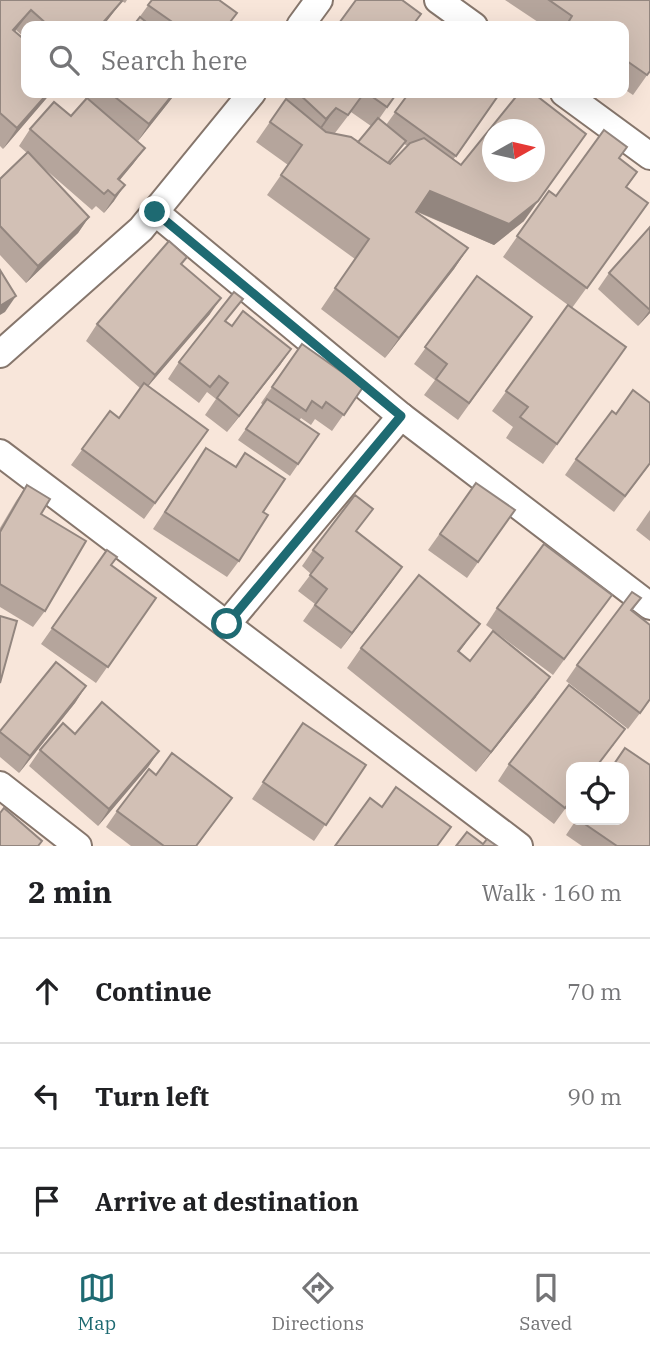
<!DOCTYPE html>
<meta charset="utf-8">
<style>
body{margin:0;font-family:"IBM Plex Serif",serif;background:#f6f6f6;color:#202124}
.controls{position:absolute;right:21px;bottom:21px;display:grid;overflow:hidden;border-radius:14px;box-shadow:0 7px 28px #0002}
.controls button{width:63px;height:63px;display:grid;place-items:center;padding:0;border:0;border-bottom:2px solid #e0e0e0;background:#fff;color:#202124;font:35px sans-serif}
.compass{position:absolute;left:482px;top:119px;width:63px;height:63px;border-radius:50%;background:#fff;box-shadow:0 7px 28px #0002;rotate:82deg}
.stop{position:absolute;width:21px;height:21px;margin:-16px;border:5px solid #1e6a72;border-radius:50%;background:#fff}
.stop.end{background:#1e6a72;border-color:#fff;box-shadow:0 2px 7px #0008}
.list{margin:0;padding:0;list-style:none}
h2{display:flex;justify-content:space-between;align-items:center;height:91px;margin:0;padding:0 28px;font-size:30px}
h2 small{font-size:23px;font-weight:400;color:#757577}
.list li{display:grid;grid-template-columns:46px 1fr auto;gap:21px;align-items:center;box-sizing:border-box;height:105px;padding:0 28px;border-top:2px solid #e0e0e0}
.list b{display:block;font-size:26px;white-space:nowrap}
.list em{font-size:23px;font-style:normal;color:#757577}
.icon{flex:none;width:38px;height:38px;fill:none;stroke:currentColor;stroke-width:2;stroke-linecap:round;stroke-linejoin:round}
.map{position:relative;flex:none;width:650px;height:846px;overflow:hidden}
.search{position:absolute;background:#fff;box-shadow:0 7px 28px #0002;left:21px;right:21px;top:21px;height:77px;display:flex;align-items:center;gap:18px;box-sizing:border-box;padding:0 24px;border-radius:14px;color:#757577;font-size:26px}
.sheet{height:406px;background:#fff}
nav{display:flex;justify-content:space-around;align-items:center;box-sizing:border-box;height:98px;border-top:2px solid #e0e0e0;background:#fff;font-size:19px;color:#757577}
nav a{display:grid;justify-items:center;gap:4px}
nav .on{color:#1e6a72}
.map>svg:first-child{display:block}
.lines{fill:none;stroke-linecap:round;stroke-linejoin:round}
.minor-casing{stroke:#86766c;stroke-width:30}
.minor{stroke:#fff;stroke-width:26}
.wall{fill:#b5a59c;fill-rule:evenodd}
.shaded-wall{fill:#93867f}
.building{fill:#d2c0b5;stroke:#93867f;stroke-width:2;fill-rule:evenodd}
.route{stroke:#1e6a72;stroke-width:9}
</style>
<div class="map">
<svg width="650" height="846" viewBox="0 0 650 846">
<rect width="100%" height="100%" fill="#f8e6da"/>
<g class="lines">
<g class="minor-casing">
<g id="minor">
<path d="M 438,0 L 474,26"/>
<path d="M 300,26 L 319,0"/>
<path d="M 564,93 L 650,156"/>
<path d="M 155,212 L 401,416"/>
<path d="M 0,354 L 141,229 L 252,93"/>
<path d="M 0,453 L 519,846"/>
<path d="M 227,624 L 401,416 L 650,606"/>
<path d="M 0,785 L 78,846"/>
</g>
</g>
<use href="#minor" class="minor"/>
</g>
<g class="wall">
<path d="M 0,0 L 127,0 L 125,3 L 122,1 L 103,26 L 26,26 L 26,39 L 16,30 L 15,31 L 26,93 L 51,93 L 3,149 L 0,146 Z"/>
<path d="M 152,0 L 227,26 L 133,26 Z"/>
<path d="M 505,0 L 650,0 L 650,71 L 633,95 L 624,89 L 624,26 L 544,26 Z"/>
<path d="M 81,93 L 176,93 L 138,141 L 118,125 L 145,148 L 133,164 L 119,180 L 114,201 L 104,213 L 96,206 L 92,210 L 38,163 L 89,217 L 78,233 L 26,283 L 0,255 L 0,179 L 27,153 L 19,146 L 30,129 L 71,116 L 86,99 L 80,94 Z"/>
<path d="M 290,93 L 397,93 L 379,119 L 386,125 L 409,93 L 500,93 L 453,160 L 524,221 L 494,245 L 417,212 L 468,248 L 454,269 L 385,358 L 321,309 L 355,259 L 267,195 L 288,165 L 256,142 ZM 351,112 L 371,126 L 358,142 L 335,133 ZM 404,144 L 408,146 L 390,164 L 389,164 Z"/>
<path d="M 619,158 L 637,172 L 627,187 L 648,203 L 572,308 L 503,257 L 549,191 L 556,196 Z"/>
<path d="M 650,227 L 650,313 L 638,326 L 598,289 L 609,273 Z"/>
<path d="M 182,264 L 210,314 L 148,386 L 208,430 L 144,519 L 71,465 L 110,411 L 119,418 L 140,388 L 86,341 L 97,324 Z"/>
<path d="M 477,276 L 532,317 L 458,420 L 424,395 L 435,380 L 414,364 Z"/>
<path d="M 568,305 L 626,347 L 543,464 L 506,438 L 513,427 L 492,411 Z"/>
<path d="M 226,321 L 232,326 L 291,349 L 280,365 L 227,432 L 205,415 L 216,399 L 207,392 L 199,403 L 168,379 L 179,362 Z"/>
<path d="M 302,344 L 363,387 L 332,431 L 315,419 L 311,425 L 301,418 L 299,421 L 319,434 L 290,476 L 238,440 L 263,405 L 261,403 Z"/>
<path d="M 650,403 L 650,464 L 614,512 L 565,475 L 576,459 L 616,414 Z"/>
<path d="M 206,448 L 263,512 L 239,561 L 227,577 L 153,529 Z"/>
<path d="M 476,483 L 503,527 L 467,578 L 428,550 Z"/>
<path d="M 27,485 L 45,611 L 33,627 L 0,607 L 0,528 L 16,501 Z"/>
<path d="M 650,510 L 650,541 L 636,530 Z"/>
<path d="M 357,532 L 402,567 L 341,649 L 303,621 L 315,604 L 298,591 L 311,574 L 302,566 L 313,550 Z"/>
<path d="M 107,550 L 111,565 L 156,598 L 96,683 L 41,644 Z"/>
<path d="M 641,598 L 632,611 L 650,625 L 650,700 L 628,729 L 566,681 L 577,665 Z"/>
<path d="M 497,608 L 600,611 L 553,675 L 486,625 Z"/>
<path d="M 465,644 L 459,652 L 470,661 L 536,697 L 476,772 L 347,668 L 361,648 Z"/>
<path d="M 86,686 L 75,703 L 19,773 L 0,757 L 0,731 Z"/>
<path d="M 303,723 L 366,765 L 314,841 L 252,799 Z"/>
<path d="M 75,734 L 159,751 L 148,767 L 98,826 L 29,766 L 40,750 Z"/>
<path d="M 614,745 L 571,767 L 571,801 L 554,824 L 498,781 L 509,764 Z"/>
<path d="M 156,775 L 232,798 L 197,846 L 131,846 L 106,827 L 117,811 Z"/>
<path d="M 576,820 L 624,820 L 650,846 L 582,846 L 566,835 Z"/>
</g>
<g class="shaded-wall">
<path d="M 122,1 L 103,26 L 100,26 Z"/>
<path d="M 31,10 L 16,30 L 0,49 L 13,30 Z"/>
<path d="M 48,93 L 51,93 L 3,149 L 17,128 Z"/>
<path d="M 174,93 L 176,93 L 138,141 L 149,124 Z"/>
<path d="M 336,108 L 322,128 L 312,139 L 326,119 Z"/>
<path d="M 586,134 L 524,221 L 494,245 L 416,211 L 430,191 Z"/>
<path d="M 145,148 L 133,164 L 110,192 L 118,179 Z"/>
<path d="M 125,185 L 114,201 L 104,213 L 115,196 Z"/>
<path d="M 89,217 L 78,233 L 26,283 L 38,266 Z"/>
<path d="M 468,248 L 454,269 L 385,358 L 399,338 Z"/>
<path d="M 16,296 L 5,312 L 0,315 L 0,306 Z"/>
<path d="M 221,298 L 210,314 L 144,391 L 155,375 Z"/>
<path d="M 650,310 L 650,313 L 638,326 Z"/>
<path d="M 291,349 L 280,365 L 227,432 L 239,416 Z"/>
<path d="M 402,567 L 391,583 L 341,649 L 352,633 Z"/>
<path d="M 480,624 L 444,672 L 458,651 Z"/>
<path d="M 550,677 L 536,697 L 476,772 L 491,752 Z"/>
<path d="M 86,686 L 75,703 L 19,773 L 30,756 Z"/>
<path d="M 159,751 L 148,767 L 98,826 L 109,809 Z"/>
</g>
<g class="building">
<path d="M 0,0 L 120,0 L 122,1 L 100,26 L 49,26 L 31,10 L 13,30 L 26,41 L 26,93 L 48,93 L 17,128 L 0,113 Z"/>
<path d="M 152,0 L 219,0 L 237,13 L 227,26 L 178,26 L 148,5 Z"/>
<path d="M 356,0 L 402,0 L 421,14 L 412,26 L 337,26 Z"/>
<path d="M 549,0 L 650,0 L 650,71 L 647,75 L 624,59 L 624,26 L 576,26 L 569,21 L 572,16 Z"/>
<path d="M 140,17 L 151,26 L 133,26 Z"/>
<path d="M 110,93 L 174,93 L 149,124 Z"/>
<path d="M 298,93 L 364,93 L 348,115 L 336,108 L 326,119 Z"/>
<path d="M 367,93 L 397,93 L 387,107 Z"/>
<path d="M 409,93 L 500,93 L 456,156 L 395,112 Z"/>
<path d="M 519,93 L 533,93 L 586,134 L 538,201 L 509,224 L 430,191 L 416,212 L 468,248 L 399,338 L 335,288 L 369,239 L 281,175 L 302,145 L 270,122 L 286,99 L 326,132 L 351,137 L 390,164 L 410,143 L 424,138 L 461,165 ZM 493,130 L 535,130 L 535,172 L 493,172 Z"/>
<path d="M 87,98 L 145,148 L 118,179 L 125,185 L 115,196 L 108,190 L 104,194 L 30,129 L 54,102 L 71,116 Z"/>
<path d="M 378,118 L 406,141 L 388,163 L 358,142 Z"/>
<path d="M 604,130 L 627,147 L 619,158 L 637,172 L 626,187 L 648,203 L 587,288 L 517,236 L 549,191 L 556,196 Z"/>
<path d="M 28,152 L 89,217 L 38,266 L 0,226 L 0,179 Z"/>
<path d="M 650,227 L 650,310 L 609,273 Z"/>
<path d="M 169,241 L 187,257 L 181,264 L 221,298 L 155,375 L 97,324 Z"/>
<path d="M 0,270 L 16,296 L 0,306 Z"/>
<path d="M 477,276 L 532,317 L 469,403 L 436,379 L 447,364 L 425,347 Z"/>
<path d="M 234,292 L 243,299 L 225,321 L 232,326 L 243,311 L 291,349 L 239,416 L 217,398 L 228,383 L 219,376 L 210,387 L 179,362 Z"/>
<path d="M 568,305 L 626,347 L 557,444 L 520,417 L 528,407 L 506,391 Z"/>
<path d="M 302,344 L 363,387 L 344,415 L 326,402 L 322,408 L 312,401 L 306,411 L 272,387 Z"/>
<path d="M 144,383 L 208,430 L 155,503 L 82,449 L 110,411 L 119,418 Z"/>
<path d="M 633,390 L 650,403 L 650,463 L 625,496 L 576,459 L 612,411 L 616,414 Z"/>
<path d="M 267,399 L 319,434 L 298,464 L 246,429 Z"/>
<path d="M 206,448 L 236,467 L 245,453 L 285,479 L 263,512 L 268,515 L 239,561 L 165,512 Z"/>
<path d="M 476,483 L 515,510 L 478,562 L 440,534 Z"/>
<path d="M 27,485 L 50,499 L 41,514 L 86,541 L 45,611 L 0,584 L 0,532 Z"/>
<path d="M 355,495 L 373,509 L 356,531 L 402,567 L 352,633 L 315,605 L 327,589 L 310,575 L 323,558 L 313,550 Z"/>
<path d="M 544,544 L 612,595 L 564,659 L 497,608 Z"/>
<path d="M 107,550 L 117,557 L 111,565 L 156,598 L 108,667 L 52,628 Z"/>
<path d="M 419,575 L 480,624 L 458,651 L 470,661 L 493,631 L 550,677 L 491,752 L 361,648 Z"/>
<path d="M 632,592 L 641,598 L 631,610 L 650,625 L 650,699 L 640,713 L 577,665 Z"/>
<path d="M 0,616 L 17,621 L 0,683 Z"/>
<path d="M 56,662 L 86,686 L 30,756 L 0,732 L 0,731 Z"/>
<path d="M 569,685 L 625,729 L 596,767 L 571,767 L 571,800 L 565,808 L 509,764 Z"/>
<path d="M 102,702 L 159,751 L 109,809 L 40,750 L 63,723 L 75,734 Z"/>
<path d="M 303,723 L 366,765 L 326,825 L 263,782 Z"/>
<path d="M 625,748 L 650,765 L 650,846 L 617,846 L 579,820 L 624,820 L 624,767 L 612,767 Z"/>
<path d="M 172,753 L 232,798 L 196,846 L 164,846 L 117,811 L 149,769 L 156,775 Z"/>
<path d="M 396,787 L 451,827 L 437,846 L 335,846 L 370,798 L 382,807 Z"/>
<path d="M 4,808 L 42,841 L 38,846 L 0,846 L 0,813 Z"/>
<path d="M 467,832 L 483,844 L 487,839 L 497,846 L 456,846 Z"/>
</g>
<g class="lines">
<path class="route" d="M 155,212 L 401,416 L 227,624"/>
</g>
</svg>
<div class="controls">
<button><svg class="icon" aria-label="locate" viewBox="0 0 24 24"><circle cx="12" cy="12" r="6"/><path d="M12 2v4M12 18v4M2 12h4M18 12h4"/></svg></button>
</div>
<svg class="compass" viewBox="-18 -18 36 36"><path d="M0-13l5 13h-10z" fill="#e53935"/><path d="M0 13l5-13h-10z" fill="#757577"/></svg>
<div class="stop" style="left:227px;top:624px"></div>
<div class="stop end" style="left:155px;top:212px"></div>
<div class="search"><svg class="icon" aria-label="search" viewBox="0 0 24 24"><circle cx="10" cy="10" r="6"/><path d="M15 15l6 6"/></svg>Search here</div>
</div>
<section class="sheet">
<h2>2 min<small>Walk · 160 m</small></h2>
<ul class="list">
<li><svg class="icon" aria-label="ahead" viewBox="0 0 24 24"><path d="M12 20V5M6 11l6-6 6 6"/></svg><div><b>Continue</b></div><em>70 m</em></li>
<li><svg class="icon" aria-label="left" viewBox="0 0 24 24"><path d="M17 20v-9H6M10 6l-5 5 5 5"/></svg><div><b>Turn left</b></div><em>90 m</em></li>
<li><svg class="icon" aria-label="arrive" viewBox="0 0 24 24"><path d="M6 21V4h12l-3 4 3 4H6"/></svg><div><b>Arrive at destination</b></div></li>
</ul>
</section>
<nav>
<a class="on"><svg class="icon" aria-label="map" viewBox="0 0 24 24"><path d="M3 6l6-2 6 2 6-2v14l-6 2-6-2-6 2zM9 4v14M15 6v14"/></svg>Map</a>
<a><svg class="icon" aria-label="directions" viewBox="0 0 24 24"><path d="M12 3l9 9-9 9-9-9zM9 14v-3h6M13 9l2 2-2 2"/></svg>Directions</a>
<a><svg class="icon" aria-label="saved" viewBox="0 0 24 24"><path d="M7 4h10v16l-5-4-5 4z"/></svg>Saved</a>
</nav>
